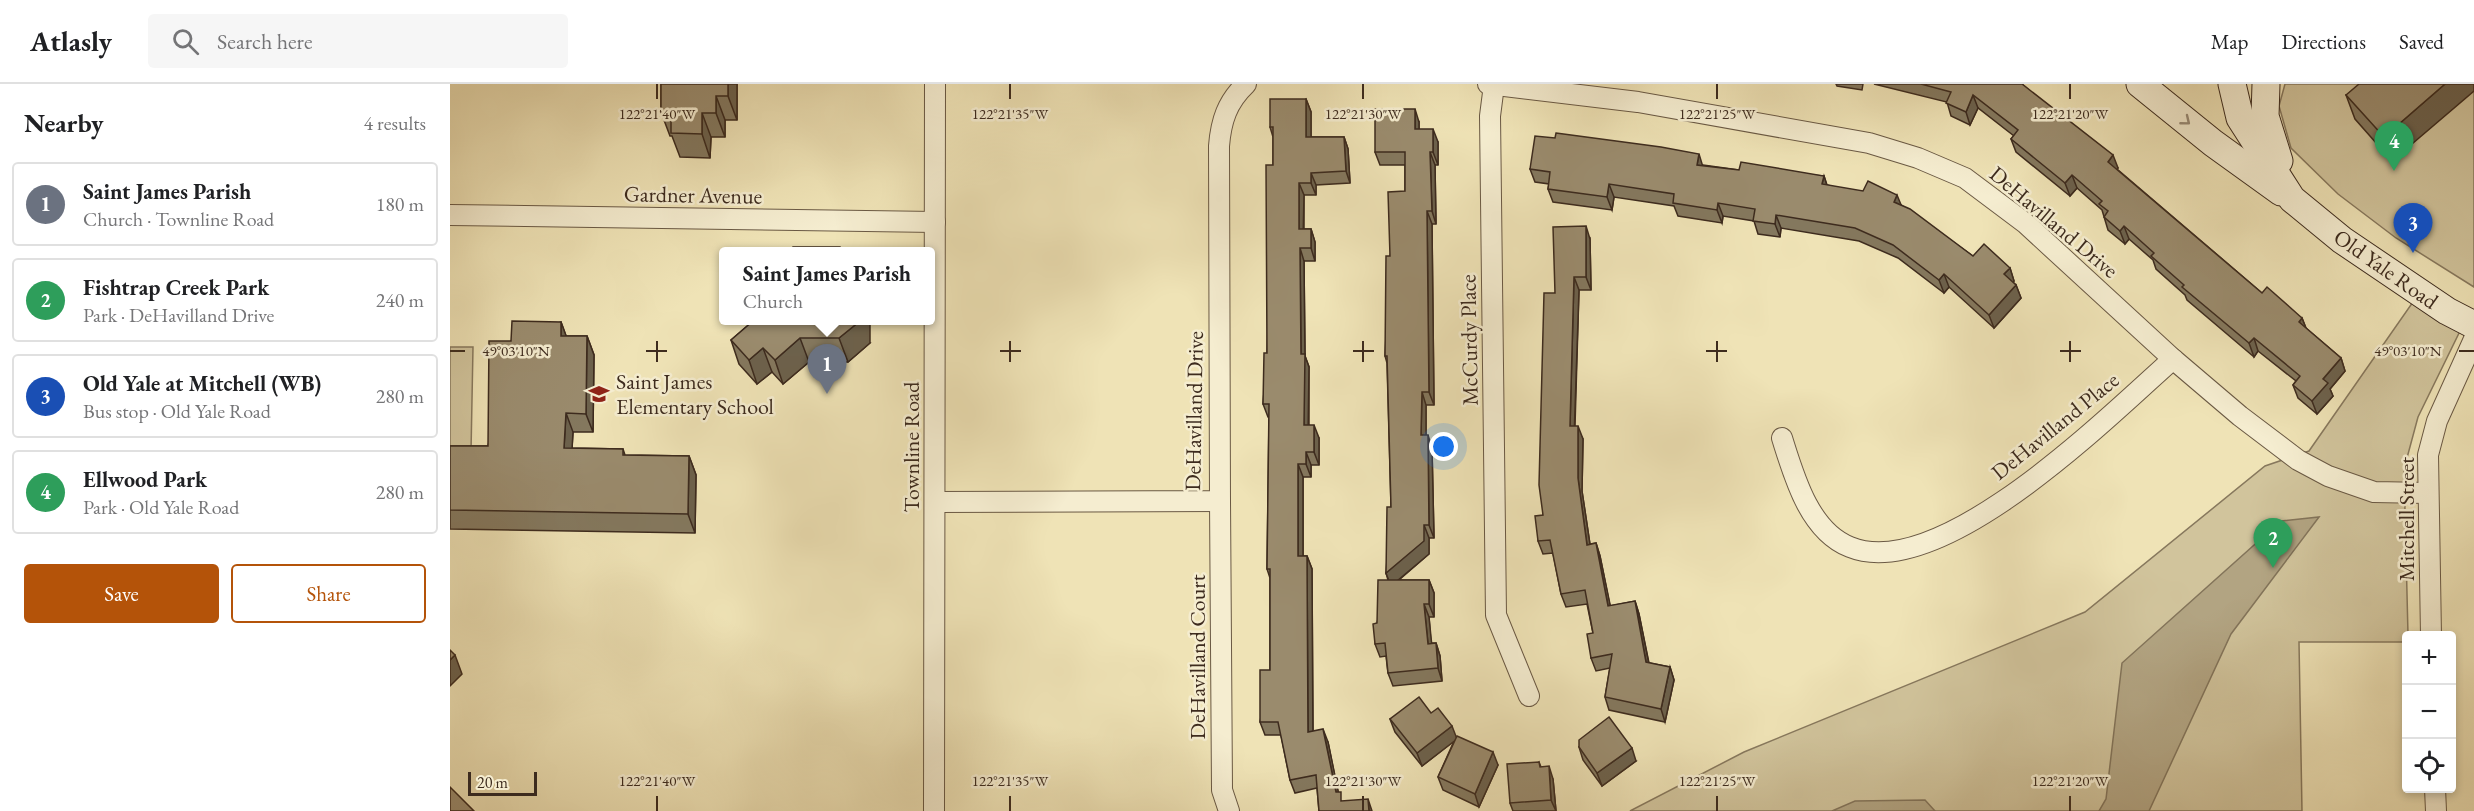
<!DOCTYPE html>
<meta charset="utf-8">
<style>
body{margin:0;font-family:"EB Garamond",serif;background:#f6f6f6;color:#202124}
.controls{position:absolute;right:18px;bottom:18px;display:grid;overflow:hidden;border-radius:6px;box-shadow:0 3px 9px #0003}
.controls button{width:54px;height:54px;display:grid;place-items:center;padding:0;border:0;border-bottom:2px solid #e0e0e0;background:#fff;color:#202124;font:30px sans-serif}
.scale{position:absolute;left:18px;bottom:15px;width:69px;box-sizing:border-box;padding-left:6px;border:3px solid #3d2b1e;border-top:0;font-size:16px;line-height:21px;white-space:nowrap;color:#3d2b1e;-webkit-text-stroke:4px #f5edd0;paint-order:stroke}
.you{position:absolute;left:994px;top:363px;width:21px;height:21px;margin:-15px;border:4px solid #fff;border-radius:50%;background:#1a73e8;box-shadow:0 0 0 9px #1a73e833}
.badge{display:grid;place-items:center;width:39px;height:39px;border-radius:50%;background:#b45309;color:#fff;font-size:20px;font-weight:700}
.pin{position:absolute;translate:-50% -50px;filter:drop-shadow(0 2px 3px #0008)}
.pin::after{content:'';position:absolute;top:32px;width:21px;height:18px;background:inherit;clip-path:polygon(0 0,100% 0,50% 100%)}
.popup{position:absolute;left:269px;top:163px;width:216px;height:78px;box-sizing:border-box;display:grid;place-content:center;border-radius:6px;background:#fff;filter:drop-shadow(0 2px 4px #0005);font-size:20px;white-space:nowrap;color:#757577}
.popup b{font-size:22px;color:#202124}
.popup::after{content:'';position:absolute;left:50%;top:100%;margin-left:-12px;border:12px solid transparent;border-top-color:#fff}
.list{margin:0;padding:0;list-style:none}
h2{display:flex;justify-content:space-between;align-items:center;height:78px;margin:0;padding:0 24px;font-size:26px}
h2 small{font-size:20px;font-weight:400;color:#757577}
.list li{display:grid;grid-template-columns:39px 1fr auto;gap:18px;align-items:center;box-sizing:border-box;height:84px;margin:0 12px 12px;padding:0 12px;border:2px solid #e0e0e0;border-radius:6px}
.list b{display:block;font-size:22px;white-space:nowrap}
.list p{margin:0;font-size:20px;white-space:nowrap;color:#757577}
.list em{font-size:20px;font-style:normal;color:#757577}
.actions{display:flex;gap:12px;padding:18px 24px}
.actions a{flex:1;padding:14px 0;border:2px solid #b45309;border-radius:6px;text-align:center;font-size:21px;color:#b45309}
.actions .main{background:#b45309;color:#fff}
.icon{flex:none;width:33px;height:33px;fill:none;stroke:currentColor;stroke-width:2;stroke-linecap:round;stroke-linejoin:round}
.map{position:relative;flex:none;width:2024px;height:727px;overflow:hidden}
header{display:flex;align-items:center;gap:36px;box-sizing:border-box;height:84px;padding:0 30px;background:#fff;border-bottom:2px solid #e0e0e0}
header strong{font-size:28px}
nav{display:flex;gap:33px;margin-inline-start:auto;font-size:21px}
.search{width:420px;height:54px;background:#f6f6f6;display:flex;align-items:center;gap:15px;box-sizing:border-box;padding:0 21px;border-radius:6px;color:#757577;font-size:22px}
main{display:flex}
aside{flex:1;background:#fff}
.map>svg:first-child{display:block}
.green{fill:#d1c49c;stroke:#87785d;stroke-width:1.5}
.water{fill:#b2a482;stroke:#83745a;stroke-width:1.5}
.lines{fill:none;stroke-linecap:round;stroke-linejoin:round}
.street-casing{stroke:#6a5944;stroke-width:22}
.secondary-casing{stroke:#3d2b1e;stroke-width:29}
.street{stroke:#f5edd0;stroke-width:20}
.secondary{stroke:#f5edd0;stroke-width:27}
.wall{fill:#84785e;stroke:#3d2b1e;stroke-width:1.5}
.shaded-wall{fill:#6c614c;stroke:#3d2b1e;stroke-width:1.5}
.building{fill:#9a8b6d;stroke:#3d2b1e;stroke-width:1.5}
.oneway{stroke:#998c77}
.ticks{fill:none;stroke:#3d2b1e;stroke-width:2}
.labels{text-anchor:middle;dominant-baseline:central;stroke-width:5;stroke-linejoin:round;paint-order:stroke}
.street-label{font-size:22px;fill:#3d2b1e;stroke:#f5edd0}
.poi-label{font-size:22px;fill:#3d2b1e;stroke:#f5edd0;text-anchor:start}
.ticks-label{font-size:15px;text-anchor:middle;fill:#3d2b1e;stroke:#f5edd0;stroke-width:5;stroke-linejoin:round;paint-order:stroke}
</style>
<header>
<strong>Atlasly</strong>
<div class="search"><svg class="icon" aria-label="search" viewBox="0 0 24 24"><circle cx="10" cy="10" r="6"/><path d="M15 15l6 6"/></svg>Search here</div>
<nav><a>Map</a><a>Directions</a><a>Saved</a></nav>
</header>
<main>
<aside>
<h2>Nearby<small>4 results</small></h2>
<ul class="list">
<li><span class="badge" style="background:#6b7280">1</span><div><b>Saint James Parish</b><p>Church · Townline Road</p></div><em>180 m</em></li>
<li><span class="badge" style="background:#2e9e5b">2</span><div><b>Fishtrap Creek Park</b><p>Park · DeHavilland Drive</p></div><em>240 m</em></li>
<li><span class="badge" style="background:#1a4fb4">3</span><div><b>Old Yale at Mitchell (WB)</b><p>Bus stop · Old Yale Road</p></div><em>280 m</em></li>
<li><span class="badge" style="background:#2e9e5b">4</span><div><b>Ellwood Park</b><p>Park · Old Yale Road</p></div><em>280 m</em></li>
</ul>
<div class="actions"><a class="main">Save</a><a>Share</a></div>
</aside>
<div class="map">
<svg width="2024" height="727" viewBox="0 0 2024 727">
<rect width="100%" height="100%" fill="#efe3b6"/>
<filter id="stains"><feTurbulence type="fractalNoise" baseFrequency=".00333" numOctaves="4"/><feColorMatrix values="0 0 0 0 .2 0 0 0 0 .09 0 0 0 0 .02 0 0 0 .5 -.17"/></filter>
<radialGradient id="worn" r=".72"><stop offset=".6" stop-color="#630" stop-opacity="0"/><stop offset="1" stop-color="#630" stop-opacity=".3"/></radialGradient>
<g class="green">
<path d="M 1835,0 L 2024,0 L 2024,203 L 1946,154 L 1888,110 L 1841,64 L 1829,22 Z"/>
<path d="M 1965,215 L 2011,245 L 1968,333 L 1954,385 L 1958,551 L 1956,558 L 1849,558 L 1852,727 L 1180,727 L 1294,668 L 1635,528 L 1815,382 L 1859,367 Z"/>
<path d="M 0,263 L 23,263 L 21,368 L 0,367 Z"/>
</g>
<g class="water">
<path d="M 1869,433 L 1781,550 L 1699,727 L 1649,727 L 1656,715 L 1672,579 L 1831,437 Z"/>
<path d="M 1475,716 L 1485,727 L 1382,727 L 1405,717 Z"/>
</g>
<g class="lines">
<g class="street-casing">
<g id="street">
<path d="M 1038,0 L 1188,18 L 1419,59 L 1468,74 L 1515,94 L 1575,139 L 1723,275 L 1790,332 L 1848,376 L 1878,392 L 1924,408 L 1977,409"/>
<path d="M 1044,1 L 1040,32 L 1046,531 L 1079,612"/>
<path d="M 0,131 L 485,138"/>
<path d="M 1332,354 C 1344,392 1359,447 1400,463 C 1491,500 1660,331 1723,275"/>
<path d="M 770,417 L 772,706 L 779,727"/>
<path d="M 485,418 L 770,417 L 769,62 C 771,37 777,18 796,0"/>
<path d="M 1981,552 L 1978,371 L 1987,337 L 2024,255"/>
<path d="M 1985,704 L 1986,727"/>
<path d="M 484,727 L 485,0"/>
</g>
</g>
<g class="secondary-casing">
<g id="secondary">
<path d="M 1690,0 L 1763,59 L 1831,108"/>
<path d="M 1782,0 L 1790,34 L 1842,115 L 1892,156 L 1997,227 L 2024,241"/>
<path d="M 1816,0 L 1815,32 L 1829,77"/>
</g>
</g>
<use href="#street" class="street"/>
<use href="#secondary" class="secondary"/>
</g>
<g class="wall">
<path d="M 211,0 L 287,0 L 287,36 L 275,36 L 275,53 L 261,53 L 260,74 L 230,73 L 222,52 L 220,52 L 211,28 Z"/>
<path d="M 1386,0 L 1413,0 L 1412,6 L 1387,2 Z"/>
<path d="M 1424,0 L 1572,0 L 1668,84 L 1667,85 L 1812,209 L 1852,234 L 1856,244 L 1891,274 L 1895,287 L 1880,305 L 1883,312 L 1867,330 L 1848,314 L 1843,301 L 1846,297 L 1808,267 L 1804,273 L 1737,216 L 1735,211 L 1706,185 L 1703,176 L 1679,155 L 1675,160 L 1658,146 L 1652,126 L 1627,104 L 1620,112 L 1566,68 L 1561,55 L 1564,52 L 1528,24 L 1520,41 L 1501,32 L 1497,18 Z"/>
<path d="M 2024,0 L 1942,77 L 1905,35 L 1896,11 Z"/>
<path d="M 856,15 L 861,28 L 861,53 L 894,53 L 898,65 L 900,99 L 866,101 L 866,111 L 854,111 L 854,145 L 861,145 L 865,158 L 865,177 L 854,177 L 855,272 L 859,283 L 859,341 L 869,354 L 869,381 L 861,381 L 861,393 L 853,393 L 853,472 L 857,472 L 862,485 L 863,647 L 878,658 L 888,708 L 869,727 L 867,704 L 845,709 L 840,696 L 831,651 L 815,651 L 810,638 L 820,586 L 820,494 L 817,485 L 819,333 L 818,333 L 813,320 L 817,269 L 823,81 L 823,53 L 820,43 Z"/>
<path d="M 969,38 L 969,45 L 988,58 L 988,81 L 985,81 L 986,140 L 982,140 L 984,321 L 976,321 L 976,351 L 982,364 L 984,454 L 979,454 L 979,470 L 949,496 L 979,496 L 984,509 L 984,533 L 979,533 L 981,559 L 986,559 L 990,572 L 992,597 L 943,602 L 938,589 L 936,572 L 930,573 L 925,560 L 927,539 L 938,496 L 936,489 L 941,423 L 937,279 L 935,272 L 940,172 L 955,107 L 955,81 L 930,81 L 925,68 Z"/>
<path d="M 1253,81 L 1289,86 L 1374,92 L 1377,101 L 1451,121 L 1523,172 L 1560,184 L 1564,197 L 1563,198 L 1566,201 L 1571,214 L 1544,244 L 1499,203 L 1494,209 L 1448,174 L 1409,157 L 1331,144 L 1330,153 L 1308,150 L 1304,137 L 1273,132 L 1272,139 L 1228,132 L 1224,122 L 1164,113 L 1162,126 L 1103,118 L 1098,105 L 1099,100 L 1085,98 L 1080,85 Z"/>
<path d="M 1140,155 L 1141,206 L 1129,206 L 1125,342 L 1133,355 L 1132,407 L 1140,460 L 1146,459 L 1150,472 L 1160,522 L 1185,517 L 1189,530 L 1199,579 L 1220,583 L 1224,596 L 1215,638 L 1159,626 L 1155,613 L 1160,584 L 1146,587 L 1141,574 L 1143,549 L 1137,520 L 1116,523 L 1111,510 L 1103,469 L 1093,470 L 1088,457 L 1093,431 L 1105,209 Z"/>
<path d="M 303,237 L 420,259 L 398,278 L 359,278 L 333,300 L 322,288 L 307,300 L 289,280 L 281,256 Z"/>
<path d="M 111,238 L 116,252 L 137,252 L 144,271 L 143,348 L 123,348 L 122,364 L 173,365 L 175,371 L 239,372 L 246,391 L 245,449 L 0,445 L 0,362 L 38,362 L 61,257 Z"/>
<path d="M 981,629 L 1006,653 L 1048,681 L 1029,723 L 993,706 L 988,693 L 1004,657 L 972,682 L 945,648 L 940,635 Z"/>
<path d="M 1129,663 L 1186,677 L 1152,702 L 1133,676 Z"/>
<path d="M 1089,678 L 1091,683 L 1103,695 L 1106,727 L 1063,727 L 1060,719 Z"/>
</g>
<g class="shaded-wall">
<path d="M 278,0 L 287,0 L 287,36 L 278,12 Z"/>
<path d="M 1995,0 L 2024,0 L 2024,7 L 1942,77 L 1934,53 Z"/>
<path d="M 1523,11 L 1528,24 L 1520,41 L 1516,28 Z"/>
<path d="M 266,12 L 275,36 L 275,53 L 266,29 Z"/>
<path d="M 856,15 L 861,28 L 861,65 L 856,53 Z"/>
<path d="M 965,25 L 969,38 L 969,58 L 965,45 Z"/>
<path d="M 252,29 L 261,53 L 260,74 L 252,50 Z"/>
<path d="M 983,45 L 988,58 L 988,81 L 983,68 Z"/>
<path d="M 894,53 L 898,65 L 900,99 L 896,87 Z"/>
<path d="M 980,68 L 985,81 L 986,140 L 982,127 Z"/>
<path d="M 1249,70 L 1253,83 L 1247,81 Z"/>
<path d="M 1663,71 L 1668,84 L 1663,91 L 1658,78 Z"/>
<path d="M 861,89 L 866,101 L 866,111 L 861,99 Z"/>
<path d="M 1622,91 L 1627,104 L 1620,112 L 1615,99 Z"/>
<path d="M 1374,92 L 1378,105 L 1372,100 Z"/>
<path d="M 849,99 L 854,111 L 853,158 L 849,145 Z"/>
<path d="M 1159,100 L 1164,113 L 1162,126 L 1157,113 Z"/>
<path d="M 1447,111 L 1452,123 L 1444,118 Z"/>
<path d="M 1268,119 L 1273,132 L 1272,139 L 1267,126 Z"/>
<path d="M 977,127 L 982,140 L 984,321 L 979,308 Z"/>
<path d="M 1326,131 L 1331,144 L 1330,153 L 1325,140 Z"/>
<path d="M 1136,142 L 1140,155 L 1141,206 L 1136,193 Z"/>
<path d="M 1674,142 L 1679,155 L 1675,160 L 1670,147 Z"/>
<path d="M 861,145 L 865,158 L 865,177 L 861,164 Z"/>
<path d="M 850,164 L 854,177 L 855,272 L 859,283 L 858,354 L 854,341 L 851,270 Z"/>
<path d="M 1560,184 L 1564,197 L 1559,203 L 1554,190 Z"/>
<path d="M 1494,190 L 1499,203 L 1494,209 L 1489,196 Z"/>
<path d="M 1124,193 L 1129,206 L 1124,355 L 1120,342 Z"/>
<path d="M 1566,201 L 1571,214 L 1544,244 L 1539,231 Z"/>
<path d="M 1852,234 L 1857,247 L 1849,238 Z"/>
<path d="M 410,237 L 420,237 L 420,259 L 398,278 L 389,254 Z"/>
<path d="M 111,238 L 118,257 L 111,252 Z"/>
<path d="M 137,252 L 144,271 L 143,348 L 136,330 Z"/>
<path d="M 350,254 L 359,278 L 333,300 L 325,276 Z"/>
<path d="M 1804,254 L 1808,267 L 1804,273 L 1799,259 Z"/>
<path d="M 313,264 L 322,288 L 307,300 L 299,276 Z"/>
<path d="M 1891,274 L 1895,287 L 1880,305 L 1883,312 L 1867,330 L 1862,317 L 1873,295 Z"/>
<path d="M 972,308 L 976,321 L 976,364 L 971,351 Z"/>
<path d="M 116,329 L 123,348 L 121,383 L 114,364 Z"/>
<path d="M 864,341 L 869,354 L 869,381 L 864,368 Z"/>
<path d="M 1128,342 L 1133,355 L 1132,407 L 1142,474 L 1137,461 L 1128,394 Z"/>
<path d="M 978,351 L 982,364 L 984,454 L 979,441 Z"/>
<path d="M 856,368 L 861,381 L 861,393 L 856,380 Z"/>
<path d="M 239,372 L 246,391 L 245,449 L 238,430 Z"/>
<path d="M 848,380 L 853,393 L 853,485 L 848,472 Z"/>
<path d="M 974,441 L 979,454 L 979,470 L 941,502 L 936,489 Z"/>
<path d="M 1146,459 L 1150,472 L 1163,535 L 1158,522 Z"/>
<path d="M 857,472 L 862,485 L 863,661 L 858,648 Z"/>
<path d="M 979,496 L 984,509 L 984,533 L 979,520 Z"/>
<path d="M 1185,517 L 1189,530 L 1201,591 L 1196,578 Z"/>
<path d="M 974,520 L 979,533 L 983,573 L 978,560 Z"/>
<path d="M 986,559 L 990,572 L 992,597 L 988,584 Z"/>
<path d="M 5,571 L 12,590 L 0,602 L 0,576 Z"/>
<path d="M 1220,583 L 1224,596 L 1215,638 L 1211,625 Z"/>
<path d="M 1002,642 L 1007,655 L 972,682 L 967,669 Z"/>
<path d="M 873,645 L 878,658 L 891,721 L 886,708 Z"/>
<path d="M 1182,664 L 1186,677 L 1152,702 L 1147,689 Z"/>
<path d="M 1043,668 L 1048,681 L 1029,723 L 1025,710 Z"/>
<path d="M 1099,682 L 1103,695 L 1106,727 L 1101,716 Z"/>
<path d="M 918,715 L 922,727 L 919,727 Z"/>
</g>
<g class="building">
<path d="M 211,0 L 278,0 L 278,12 L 266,12 L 266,29 L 252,29 L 252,50 L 221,49 L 221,29 L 211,28 Z"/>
<path d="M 1471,0 L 1572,0 L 1663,71 L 1658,78 L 1812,209 L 1817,203 L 1852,234 L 1849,238 L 1891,274 L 1873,295 L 1878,299 L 1862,317 L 1843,301 L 1850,292 L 1804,254 L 1799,259 L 1732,203 L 1734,201 L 1701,172 L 1704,169 L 1674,142 L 1670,147 L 1654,133 L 1658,127 L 1649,120 L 1652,117 L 1622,91 L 1615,99 L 1561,55 L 1568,46 L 1523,11 L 1516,28 L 1496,19 L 1501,8 Z"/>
<path d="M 1909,0 L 1995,0 L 1934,53 L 1896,11 Z"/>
<path d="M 820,15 L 856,15 L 856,53 L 894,53 L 896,87 L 861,89 L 861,99 L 849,99 L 849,145 L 861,145 L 861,164 L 850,164 L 851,270 L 855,270 L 854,341 L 864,341 L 864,368 L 856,368 L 856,380 L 848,380 L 848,472 L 857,472 L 858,648 L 873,645 L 886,708 L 891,708 L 891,717 L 918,715 L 919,727 L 869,727 L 866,691 L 840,696 L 828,638 L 810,638 L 810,586 L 820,586 L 820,485 L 817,485 L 819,320 L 813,320 L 814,269 L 817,269 L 816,81 L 823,81 L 823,43 L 820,43 Z"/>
<path d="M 925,25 L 965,25 L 965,45 L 983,45 L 983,68 L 980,68 L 982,127 L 977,127 L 979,308 L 972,308 L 971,351 L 978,351 L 979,441 L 974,441 L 974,457 L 936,489 L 937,423 L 941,423 L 937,272 L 935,272 L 936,172 L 940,172 L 938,108 L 955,107 L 955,68 L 925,68 Z"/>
<path d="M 1106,49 L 1211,63 L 1249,70 L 1247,81 L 1289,86 L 1291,78 L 1374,92 L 1372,100 L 1413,107 L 1418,97 L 1447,111 L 1444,118 L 1460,125 L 1523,172 L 1534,160 L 1560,184 L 1554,190 L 1566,201 L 1539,231 L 1494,190 L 1489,196 L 1443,161 L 1405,144 L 1326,131 L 1325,140 L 1303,137 L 1305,125 L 1268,119 L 1267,126 L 1223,119 L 1224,110 L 1159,100 L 1157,113 L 1098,105 L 1100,88 L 1080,85 L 1085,52 L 1105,54 Z"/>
<path d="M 1136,142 L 1136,193 L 1124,193 L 1120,342 L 1128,342 L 1128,394 L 1137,461 L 1146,459 L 1158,522 L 1185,517 L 1196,578 L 1220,583 L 1211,625 L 1155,613 L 1162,570 L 1141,574 L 1137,550 L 1143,549 L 1135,506 L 1111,510 L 1100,456 L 1088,457 L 1085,432 L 1093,431 L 1089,401 L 1094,209 L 1105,209 L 1103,143 Z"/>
<path d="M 343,163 L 390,163 L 397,168 L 337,168 Z"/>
<path d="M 62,237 L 111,238 L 111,252 L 137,252 L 136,330 L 116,329 L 114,364 L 173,365 L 173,371 L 239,372 L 238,430 L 0,426 L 0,362 L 38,362 L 39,257 L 61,257 Z"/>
<path d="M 303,237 L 410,237 L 389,254 L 350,254 L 325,276 L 313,264 L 299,276 L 281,256 Z"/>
<path d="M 928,496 L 979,496 L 979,520 L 974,520 L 978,560 L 986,559 L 988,584 L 938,589 L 935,559 L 925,560 L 923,540 L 927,539 Z"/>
<path d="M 0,566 L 5,571 L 0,576 Z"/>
<path d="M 969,613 L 981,629 L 988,624 L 1002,642 L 967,669 L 940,635 Z"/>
<path d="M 1159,633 L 1182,664 L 1147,689 L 1129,663 L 1129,656 Z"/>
<path d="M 1007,652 L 1043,668 L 1025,710 L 988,693 Z"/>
<path d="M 1089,678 L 1090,683 L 1099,682 L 1101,716 L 1060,719 L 1057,680 Z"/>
<path d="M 0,703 L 24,727 L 0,727 Z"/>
</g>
<defs><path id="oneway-chevron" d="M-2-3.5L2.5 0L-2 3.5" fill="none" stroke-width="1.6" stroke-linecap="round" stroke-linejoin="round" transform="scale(1.5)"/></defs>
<use class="oneway" href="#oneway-chevron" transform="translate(1736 37) rotate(39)"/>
<path class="ticks" d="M 207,0 L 207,15M 560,0 L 560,15M 913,0 L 913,15M 1267,0 L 1267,15M 1620,0 L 1620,15M 207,257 L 207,278M 560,257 L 560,278M 913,257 L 913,278M 1267,257 L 1267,278M 1620,257 L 1620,278M 0,267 L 15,267M 196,267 L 217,267M 550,267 L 571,267M 903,267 L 924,267M 1256,267 L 1277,267M 1610,267 L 1631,267M 2009,267 L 2024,267M 207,712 L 207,727M 560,712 L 560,727M 913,712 L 913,727M 1267,712 L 1267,727M 1620,712 L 1620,727"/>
<defs>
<g id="school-bare" transform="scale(1.62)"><path d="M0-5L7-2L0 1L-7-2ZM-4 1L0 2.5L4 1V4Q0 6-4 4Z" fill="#8f2418" stroke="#f5edd0" stroke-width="2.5" paint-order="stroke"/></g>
</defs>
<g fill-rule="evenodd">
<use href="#school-bare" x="149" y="310"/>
</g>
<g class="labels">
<g class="street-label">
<text transform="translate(243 111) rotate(1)">Gardner Avenue</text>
<text transform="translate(1604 138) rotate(40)">DeHavilland Drive</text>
<text transform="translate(1936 185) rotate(35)">Old Yale Road</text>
<text transform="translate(1019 256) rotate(-91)">McCurdy Place</text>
<text transform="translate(744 327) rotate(-89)">DeHavilland Drive</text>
<text transform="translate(1605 342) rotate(-39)">DeHavilland Place</text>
<text transform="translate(461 363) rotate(-90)">Townline Road</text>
<text transform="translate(1956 435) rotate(-90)">Mitchell Street</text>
<text transform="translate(747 573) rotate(-90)">DeHavilland Court</text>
</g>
<g class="poi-label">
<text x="166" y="297">Saint James<tspan x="166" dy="25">Elementary School</tspan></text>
</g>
</g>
<g class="ticks-label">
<text x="207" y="35">122°21'40"W</text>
<text x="560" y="35">122°21'35"W</text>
<text x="913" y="35">122°21'30"W</text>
<text x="1267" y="35">122°21'25"W</text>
<text x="1620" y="35">122°21'20"W</text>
<text x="66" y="272">49°03'10"N</text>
<text x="1958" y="272">49°03'10"N</text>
<text x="207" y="702">122°21'40"W</text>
<text x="560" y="702">122°21'35"W</text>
<text x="913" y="702">122°21'30"W</text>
<text x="1267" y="702">122°21'25"W</text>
<text x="1620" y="702">122°21'20"W</text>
</g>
<rect width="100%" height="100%" filter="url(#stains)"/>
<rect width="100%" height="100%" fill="url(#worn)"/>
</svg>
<div class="controls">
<button>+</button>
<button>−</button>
<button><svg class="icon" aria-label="locate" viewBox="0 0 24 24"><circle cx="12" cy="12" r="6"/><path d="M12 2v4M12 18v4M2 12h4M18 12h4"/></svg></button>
</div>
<div class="scale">20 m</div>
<div class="you"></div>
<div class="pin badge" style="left:377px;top:310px;background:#6b7280">1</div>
<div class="popup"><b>Saint James Parish</b>Church</div>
<div class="pin badge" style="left:1823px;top:484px;background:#2e9e5b">2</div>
<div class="pin badge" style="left:1963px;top:169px;background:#1a4fb4">3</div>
<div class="pin badge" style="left:1944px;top:87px;background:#2e9e5b">4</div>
</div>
</main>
